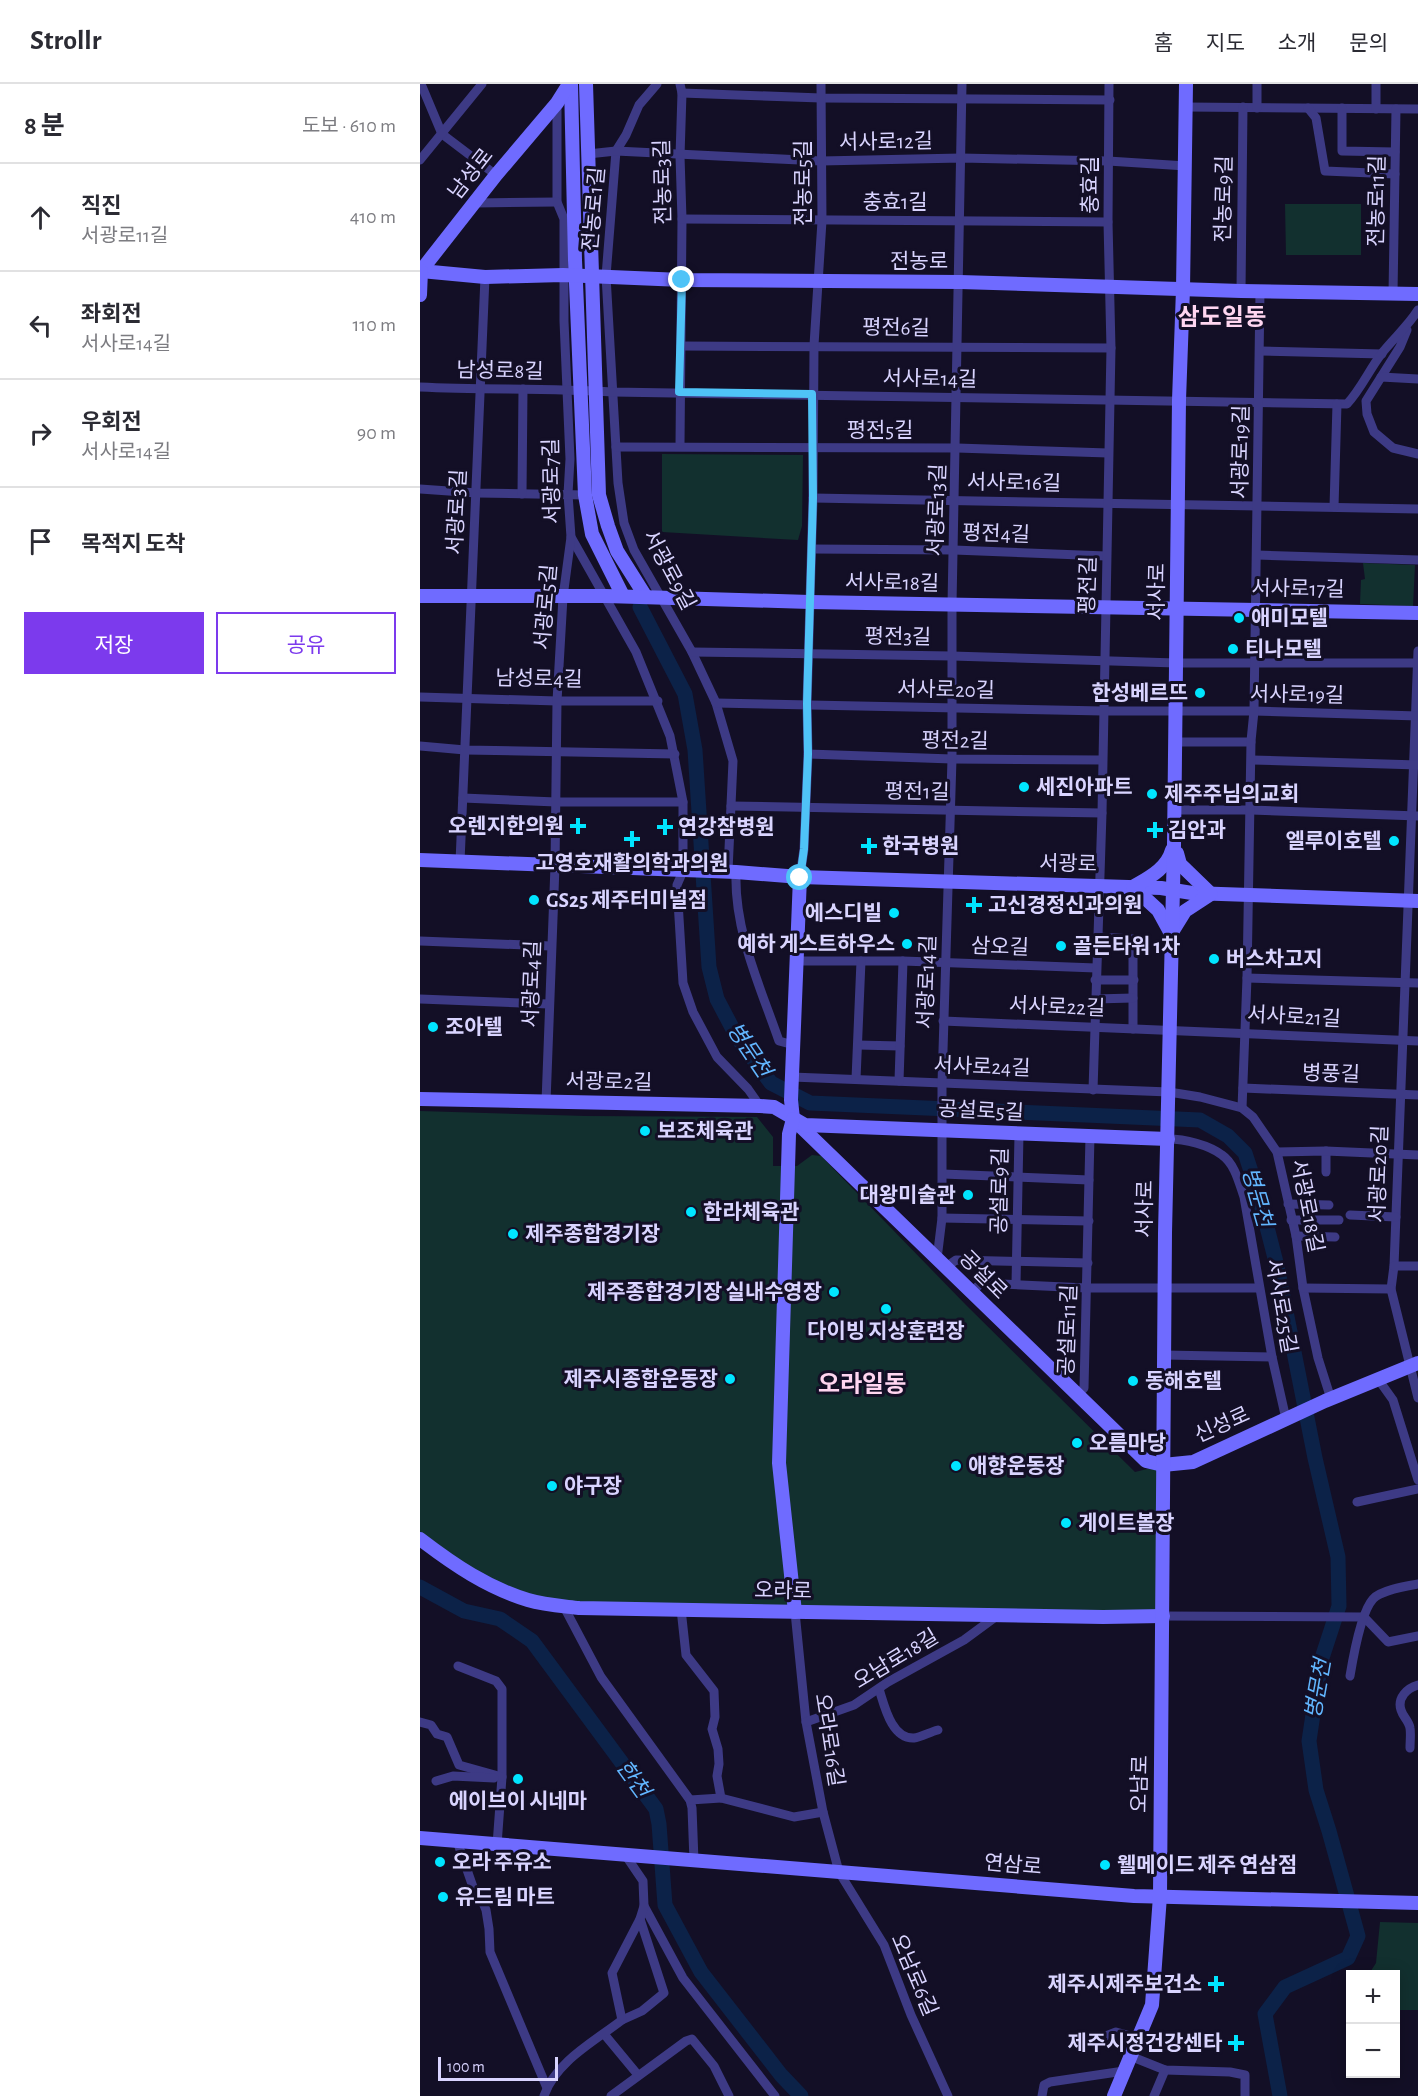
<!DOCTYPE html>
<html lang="ko">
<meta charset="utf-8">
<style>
body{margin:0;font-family:"Alegreya Sans","Noto Sans KR",sans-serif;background:#f7f7f7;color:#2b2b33}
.controls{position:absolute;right:18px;bottom:18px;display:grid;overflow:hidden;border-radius:0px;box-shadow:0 3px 15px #0003}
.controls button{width:54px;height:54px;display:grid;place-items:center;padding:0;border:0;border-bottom:2px solid #e1e1e2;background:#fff;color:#2b2b33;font:30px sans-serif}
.scale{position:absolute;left:18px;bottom:15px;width:120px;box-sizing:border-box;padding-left:6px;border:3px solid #d9d4ff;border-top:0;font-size:16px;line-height:21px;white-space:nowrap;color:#d9d4ff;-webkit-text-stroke:4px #130f26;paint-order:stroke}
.stop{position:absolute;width:18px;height:18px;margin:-14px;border:4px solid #4fc3f7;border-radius:50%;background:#fff}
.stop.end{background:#4fc3f7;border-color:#fff;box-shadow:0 2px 6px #0008}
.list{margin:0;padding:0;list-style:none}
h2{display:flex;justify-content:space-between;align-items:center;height:78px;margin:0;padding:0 24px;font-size:26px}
h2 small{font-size:20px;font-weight:400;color:#7c7c81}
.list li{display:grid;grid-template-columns:39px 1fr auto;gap:18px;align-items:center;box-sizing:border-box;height:108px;padding:0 24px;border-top:2px solid #e1e1e2}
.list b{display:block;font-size:22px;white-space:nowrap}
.list p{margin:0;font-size:20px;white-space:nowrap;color:#7c7c81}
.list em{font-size:20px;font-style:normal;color:#7c7c81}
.actions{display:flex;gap:12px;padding:18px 24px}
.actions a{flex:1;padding:14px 0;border:2px solid #7c3aed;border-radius:0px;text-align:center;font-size:21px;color:#7c3aed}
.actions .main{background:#7c3aed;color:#fff}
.icon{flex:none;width:33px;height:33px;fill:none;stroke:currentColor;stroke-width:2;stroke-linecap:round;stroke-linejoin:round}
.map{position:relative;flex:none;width:998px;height:2012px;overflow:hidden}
header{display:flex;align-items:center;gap:36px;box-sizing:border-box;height:84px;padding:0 30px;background:#fff;border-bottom:2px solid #e1e1e2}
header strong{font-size:28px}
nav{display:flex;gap:33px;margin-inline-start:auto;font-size:21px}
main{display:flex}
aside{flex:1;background:#fff}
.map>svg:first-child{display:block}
.green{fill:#12302f}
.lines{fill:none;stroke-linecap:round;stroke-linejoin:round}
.river{stroke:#0c2248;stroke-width:15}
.street{stroke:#3d3a85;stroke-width:9}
.secondary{stroke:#6f6bff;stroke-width:14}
.route{stroke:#4fc3f7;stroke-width:8}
.poi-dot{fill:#00e5ff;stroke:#130f26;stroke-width:2}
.labels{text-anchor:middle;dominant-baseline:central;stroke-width:6;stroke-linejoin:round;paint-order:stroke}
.street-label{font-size:21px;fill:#d9d4ff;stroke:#130f26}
.poi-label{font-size:21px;font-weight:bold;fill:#d9d4ff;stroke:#130f26;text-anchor:start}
.water-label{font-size:22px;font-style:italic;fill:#62b6ff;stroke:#130f26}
.quarter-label{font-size:24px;font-weight:bold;fill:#ffd6f0;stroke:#130f26}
</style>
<header>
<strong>Strollr</strong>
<nav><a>홈</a><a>지도</a><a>소개</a><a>문의</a></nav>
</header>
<main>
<aside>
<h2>8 분<small>도보 · 610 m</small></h2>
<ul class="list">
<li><svg class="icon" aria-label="ahead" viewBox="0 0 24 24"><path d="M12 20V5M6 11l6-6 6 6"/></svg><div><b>직진</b><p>서광로11길</p></div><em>410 m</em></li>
<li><svg class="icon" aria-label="left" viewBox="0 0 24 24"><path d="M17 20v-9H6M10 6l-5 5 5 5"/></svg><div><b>좌회전</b><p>서사로14길</p></div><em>110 m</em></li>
<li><svg class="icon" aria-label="right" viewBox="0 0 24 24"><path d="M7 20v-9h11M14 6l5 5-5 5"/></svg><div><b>우회전</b><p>서사로14길</p></div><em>90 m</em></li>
<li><svg class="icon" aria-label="arrive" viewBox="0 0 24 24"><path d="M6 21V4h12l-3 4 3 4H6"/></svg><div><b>목적지 도착</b></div></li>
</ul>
<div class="actions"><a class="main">저장</a><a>공유</a></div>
</aside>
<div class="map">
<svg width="998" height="2012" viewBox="0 0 998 2012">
<rect width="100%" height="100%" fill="#130f26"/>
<g class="green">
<path d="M 865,120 L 941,120 L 941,171 L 866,171 Z"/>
<path d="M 242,370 L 383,371 L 382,442 L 378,456 L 242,448 Z"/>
<path d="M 943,479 L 995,481 L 993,522 L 940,520 L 941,496 L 945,495 Z"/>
<path d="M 0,1027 L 166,1032 L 337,1033 L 353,1053 L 353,1082 L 377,1082 L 392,1071 L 401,1072 L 546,1221 L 715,1388 L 743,1381 L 743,1532 L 111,1517 L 0,1455 Z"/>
<path d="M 960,1838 L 998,1839 L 998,1926 L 976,1926 L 976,1890 L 949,1890 L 956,1879 Z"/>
</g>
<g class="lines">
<g class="river">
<path d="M 220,523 L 265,610 L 275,666 L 289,883 L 297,915 L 317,953 L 351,999 L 390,1019 L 780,1036 L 808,1052 L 825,1069 L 839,1112 L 857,1182 L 895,1374 L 918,1473 L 919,1522 L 901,1577 L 889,1657 L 896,1706 L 909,1747 L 938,1852 L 928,1874 L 865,1903 L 845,1930 L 860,2012"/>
<path d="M 0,1503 L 44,1527 L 80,1535 L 112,1557 L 236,1725 L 239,1740 L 245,1821 L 281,1888 L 361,1991 L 381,2012"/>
</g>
<g class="street">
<path d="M 1,0 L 22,50 L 76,91"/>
<path d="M 237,0 L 219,21 L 206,51 L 196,67 L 186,192 L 198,399 L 204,439 L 214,466 L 272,568 L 296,619 L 313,677 L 308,787"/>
<path d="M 260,0 L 262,9 L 260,72 L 262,135 L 260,362"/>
<path d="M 262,9 L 401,14 L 690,16"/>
<path d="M 137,19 L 137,118 L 144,135 L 144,237 L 150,375 L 148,410 L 151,453 L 216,568 L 250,652 L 263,718 L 263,787 L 257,801 L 263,899 L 273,928 L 297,973 L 328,1005 L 340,1022"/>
<path d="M 766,23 L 998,25"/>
<path d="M 837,24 L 837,0"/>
<path d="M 888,24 L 896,34 L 905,87 L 975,90"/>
<path d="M 922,24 L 922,67 L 975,68"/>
<path d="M 956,25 L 956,0"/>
<path d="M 168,70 L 196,67 L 401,77 L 541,74 L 688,77 L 766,82"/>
<path d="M 0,76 L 62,0"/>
<path d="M 56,119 L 137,118"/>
<path d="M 262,135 L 688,138"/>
<path d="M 821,207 L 823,23"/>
<path d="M 973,210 L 976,25"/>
<path d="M 987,246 L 980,263 L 946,317 L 947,330 L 954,348 L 973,364 L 998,370"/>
<path d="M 261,262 L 691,264"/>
<path d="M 840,267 L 962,270"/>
<path d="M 961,293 L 998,295"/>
<path d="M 0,303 C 64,306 129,304 193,308 L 927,320 C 941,305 949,286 962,269 C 974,254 988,242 998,226"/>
<path d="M 196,363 L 537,364 L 688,369"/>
<path d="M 0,405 L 57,409 L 165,411"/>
<path d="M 102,410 L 103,305"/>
<path d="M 393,414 L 998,425"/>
<path d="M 914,423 L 917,320"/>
<path d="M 392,465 L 534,466 L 686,472"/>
<path d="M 837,471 L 998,476"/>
<path d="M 998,567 L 974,1182 L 971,1205 L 998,1314"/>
<path d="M 272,568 L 532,572 L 756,579 L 997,579"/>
<path d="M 0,613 L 137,617 L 238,617"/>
<path d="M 296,619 L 683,627 L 834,627 L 998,632"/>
<path d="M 755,658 L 831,658"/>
<path d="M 0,662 L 45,666 L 255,670"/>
<path d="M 388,670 L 532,675 L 682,676"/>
<path d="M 832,676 L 998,681"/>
<path d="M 43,714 L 136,718 L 263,718"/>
<path d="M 311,722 L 682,729"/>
<path d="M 754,726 L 831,726 L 998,732"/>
<path d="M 40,778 L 65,193"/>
<path d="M 316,788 C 314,847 340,902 359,957 L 374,961"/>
<path d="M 380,793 L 384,765 L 388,670 L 387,620 L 393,414 L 394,261 L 402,137 L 401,0"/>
<path d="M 677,853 L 713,855 L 713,945"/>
<path d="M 0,857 L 131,862"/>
<path d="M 377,877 L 483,877 L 676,884"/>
<path d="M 827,894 L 998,899"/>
<path d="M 675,896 L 714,896"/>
<path d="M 0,915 L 129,920"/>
<path d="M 675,915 L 713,914"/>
<path d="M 523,937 L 998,957"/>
<path d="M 438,961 L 480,962"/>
<path d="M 372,993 L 749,1008 L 780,1013 L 822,1024 L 833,1033 L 857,1068 L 876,1152 L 883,1204 L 898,1274 L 911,1315"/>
<path d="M 436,995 L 441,877"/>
<path d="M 479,997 L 483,877"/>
<path d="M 823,1004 L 998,1011"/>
<path d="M 673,1006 L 682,729 L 691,264 L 688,138 L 689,0"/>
<path d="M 126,1018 L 135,782 L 137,617 L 143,513 L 151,453"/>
<path d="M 822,1024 L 827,894 L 831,657 L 834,627 L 840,207"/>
<path d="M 748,1055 C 765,1055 789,1061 802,1071 C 815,1080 819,1099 824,1113 L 852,1273 L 866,1335"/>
<path d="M 906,1067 L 906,1088"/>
<path d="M 857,1068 L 906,1067 L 998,1071"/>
<path d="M 523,1090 L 669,1096"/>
<path d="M 868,1120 L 909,1121"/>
<path d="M 930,1131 L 976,1133"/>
<path d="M 522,1134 L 669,1137"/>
<path d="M 871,1136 L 919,1136"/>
<path d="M 876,1152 L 915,1153"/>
<path d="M 517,1175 L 522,1134 L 522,999 L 532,675 L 532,520 L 542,0"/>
<path d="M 974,1182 L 998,1182"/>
<path d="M 526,1183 L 536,1176 L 668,1179"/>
<path d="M 596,1200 L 599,1050"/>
<path d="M 883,1204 L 971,1205"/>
<path d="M 551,1209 L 561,1199 L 667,1204 L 839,1204"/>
<path d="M 744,1271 L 852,1273"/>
<path d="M 958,1295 L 973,1316 L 998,1396"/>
<path d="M 657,1311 L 664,1304 L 670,1052"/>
<path d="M 937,1418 L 998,1405"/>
<path d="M 143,1521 L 181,1593 L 270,1716 L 272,1724 L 274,1777"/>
<path d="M 261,1525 L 266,1571 L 294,1607 L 295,1633 L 292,1645 L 298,1665 L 299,1680 L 297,1692 L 301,1714 L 374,1733 L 403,1728"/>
<path d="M 375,1528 L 386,1638 L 403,1728 L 419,1788 L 464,1861 L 491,1931 L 528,2012"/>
<path d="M 743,1532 L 944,1533 L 968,1558 L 998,1552"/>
<path d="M 38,1582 L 76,1597 L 82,1605 L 82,1693 L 77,1761"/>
<path d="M 930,1592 C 933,1574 941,1528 953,1515 C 961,1506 987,1502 998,1500"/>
<path d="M 459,1605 C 464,1620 471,1655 494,1654 C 501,1653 510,1648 518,1646"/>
<path d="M 0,1638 L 11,1641 L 17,1650 L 27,1653 L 39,1681 L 82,1693"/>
<path d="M 386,1638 L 434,1621 L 468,1598 L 544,1556 L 578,1531"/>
<path d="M 990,1664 C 990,1657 991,1650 990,1644 C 989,1637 983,1633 981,1626 C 977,1614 987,1604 998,1601"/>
<path d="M 16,1697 L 33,1692 L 74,1694"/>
<path d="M 270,1716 L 301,1714"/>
<path d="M 37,1757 L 53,1803 L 61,1814 L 66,1826 L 69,1845 L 70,1868 L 127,2004"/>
<path d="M 224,1822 L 263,1894 L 355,2012"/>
<path d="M 202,1936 L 222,1927 L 244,1909 L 220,1835"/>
<path d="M 184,1950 L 218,1991"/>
<path d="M 660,1962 L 696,1948 L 718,1954"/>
<path d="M 710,1972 L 745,1986 L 810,1988 L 825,1991 L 825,2012"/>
<path d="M 124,2012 C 135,1978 175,1957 202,1936 L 192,1889 L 220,1835 L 224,1822 L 223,1797 L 206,1772"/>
<path d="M 191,2012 L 266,1957 L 272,1955 L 294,1982 L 309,2012"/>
<path d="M 622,2012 L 624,2001 L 630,1998 L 704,1987"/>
<path d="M 734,2012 L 745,1986"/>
</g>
<g class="secondary">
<path d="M 151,0 L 155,176 L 165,411 L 172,450 L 203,512"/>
<path d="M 166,0 L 179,411 L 188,442 L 197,467 L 226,513"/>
<path d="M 1,187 L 65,193 L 143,191 L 262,196 L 540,198 L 821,207 L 998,210"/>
<path d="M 0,188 L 76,91 L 137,19 L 149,0"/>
<path d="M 0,211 L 1,187"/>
<path d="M 0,512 L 186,512 L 390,518 L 998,529"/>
<path d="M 0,776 L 316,788 L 380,793 L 741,804 L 772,809 L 998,817"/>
<path d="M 380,793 L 371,1016 L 373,1035 L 726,1377 L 743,1381 L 773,1378 L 905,1317 L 998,1279"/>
<path d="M 750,848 L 738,826 L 713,803 C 728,794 747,785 752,766"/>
<path d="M 752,848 L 765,827 L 791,810 L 760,780 L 757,769"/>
<path d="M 0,1015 L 340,1022 L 354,1023 L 385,1041 L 748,1055"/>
<path d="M 373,1035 L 369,1050 L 359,1379 L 375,1528"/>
<path d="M 0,1455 C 34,1481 68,1504 108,1516 C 124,1521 142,1522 159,1524 L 683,1533 L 743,1532"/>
<path d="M 0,1754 L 714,1812 L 998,1819"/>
<path d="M 694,2012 L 732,1921 L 740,1812 L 745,1149 L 754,761 L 759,316 L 763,205 L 766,0"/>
</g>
</g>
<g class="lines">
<path class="route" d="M 262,196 L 259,308 L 392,310 L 393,414 L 387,620 L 388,670 L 384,765 L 380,794"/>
</g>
<g class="poi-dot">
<circle cx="819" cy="534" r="6"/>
<circle cx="813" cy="565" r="6"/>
<circle cx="780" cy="609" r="6"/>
<circle cx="604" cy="703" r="6"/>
<circle cx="732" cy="710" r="6"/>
<path d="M155 733h6v6h6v6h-6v6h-6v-6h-6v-6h6z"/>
<path d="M242 734h6v6h6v6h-6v6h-6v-6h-6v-6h6z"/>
<path d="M732 737h6v6h6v6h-6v6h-6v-6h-6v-6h6z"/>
<path d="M209 746h6v6h6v6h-6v6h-6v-6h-6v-6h6z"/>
<circle cx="974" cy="757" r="6"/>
<path d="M446 753h6v6h6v6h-6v6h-6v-6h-6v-6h6z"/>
<circle cx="114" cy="816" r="6"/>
<path d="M551 812h6v6h6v6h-6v6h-6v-6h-6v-6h6z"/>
<circle cx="474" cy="829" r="6"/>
<circle cx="487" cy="860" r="6"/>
<circle cx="641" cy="862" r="6"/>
<circle cx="794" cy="875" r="6"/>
<circle cx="13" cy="943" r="6"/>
<circle cx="225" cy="1047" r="6"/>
<circle cx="548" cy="1111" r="6"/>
<circle cx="271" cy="1128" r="6"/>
<circle cx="93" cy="1150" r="6"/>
<circle cx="414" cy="1208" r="6"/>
<circle cx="466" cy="1225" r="6"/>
<circle cx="310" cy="1295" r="6"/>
<circle cx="713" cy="1297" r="6"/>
<circle cx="657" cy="1359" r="6"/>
<circle cx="536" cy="1382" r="6"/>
<circle cx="132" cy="1402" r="6"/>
<circle cx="646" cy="1439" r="6"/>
<circle cx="98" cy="1695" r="6"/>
<circle cx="20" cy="1778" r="6"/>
<circle cx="685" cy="1781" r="6"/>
<circle cx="23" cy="1813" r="6"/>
<path d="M793 1891h6v6h6v6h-6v6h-6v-6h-6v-6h6z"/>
<path d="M813 1950h6v6h6v6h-6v6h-6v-6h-6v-6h6z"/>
</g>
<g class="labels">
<g class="street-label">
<text transform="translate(466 58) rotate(-1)">서사로12길</text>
<text transform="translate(51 90) rotate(-52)">남성로</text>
<text transform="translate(243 98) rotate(-91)">전농로3길</text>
<text transform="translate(383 99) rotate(-90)">전농로5길</text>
<text transform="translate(670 101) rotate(-90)">충효길</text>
<text transform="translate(804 115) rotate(-89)">전농로9길</text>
<text transform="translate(957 117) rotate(-89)">전농로11길</text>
<text x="475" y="118">충효1길</text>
<text transform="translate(174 125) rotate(-85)">전농로1길</text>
<text x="499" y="177">전농로</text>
<text transform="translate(476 244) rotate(1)">평전6길</text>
<text transform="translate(80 287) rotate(1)">남성로8길</text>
<text transform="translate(510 295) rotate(1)">서사로14길</text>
<text x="460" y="346">평전5길</text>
<text transform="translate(821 368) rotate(-89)">서광로19길</text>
<text transform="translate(132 397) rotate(-91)">서광로7길</text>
<text transform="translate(594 399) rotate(1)">서사로16길</text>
<text transform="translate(517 426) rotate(-88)">서광로13길</text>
<text transform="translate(37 428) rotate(-87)">서광로3길</text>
<text transform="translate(576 450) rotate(2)">평전4길</text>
<text transform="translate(249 486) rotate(62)">서광로9길</text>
<text transform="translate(472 499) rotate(1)">서사로18길</text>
<text transform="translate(668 501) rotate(-88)">평전길</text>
<text transform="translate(878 505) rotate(1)">서사로17길</text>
<text transform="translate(737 508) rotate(-89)">서사로</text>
<text transform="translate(126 523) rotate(-85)">서광로5길</text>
<text transform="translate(478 553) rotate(1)">평전3길</text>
<text transform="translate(119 595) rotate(1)">남성로4길</text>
<text transform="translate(526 606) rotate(1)">서사로20길</text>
<text transform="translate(877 611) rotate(1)">서사로19길</text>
<text transform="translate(535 657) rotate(1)">평전2길</text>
<text transform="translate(497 708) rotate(1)">평전1길</text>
<text transform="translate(648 780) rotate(1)">서광로</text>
<text transform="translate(580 863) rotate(2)">삼오길</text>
<text transform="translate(507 898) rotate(-88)">서광로14길</text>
<text transform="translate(112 900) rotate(-88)">서광로4길</text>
<text transform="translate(637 923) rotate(2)">서사로22길</text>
<text transform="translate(874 933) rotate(3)">서사로21길</text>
<text transform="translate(562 983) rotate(2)">서사로24길</text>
<text transform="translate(911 990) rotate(2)">병풍길</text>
<text transform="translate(189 998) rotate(1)">서광로2길</text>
<text transform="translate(561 1027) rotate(3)">공설로5길</text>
<text transform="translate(959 1090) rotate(-88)">서광로20길</text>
<text transform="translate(580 1107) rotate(-89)">공설로9길</text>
<text transform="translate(887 1122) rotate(79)">서광로18길</text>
<text transform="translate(725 1125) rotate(-89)">서사로</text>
<text transform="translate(563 1191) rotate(45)">공설로</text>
<text transform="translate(861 1222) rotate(80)">서사로25길</text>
<text transform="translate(648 1246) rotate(-88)">공설로11길</text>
<text transform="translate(802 1341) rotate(-24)">신성로</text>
<text transform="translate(363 1507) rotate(1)">오라로</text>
<text transform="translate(476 1575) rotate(-31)">오남로18길</text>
<text transform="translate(409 1656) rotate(81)">오라로16길</text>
<text transform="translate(720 1700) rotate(-89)">오남로</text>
<text transform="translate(593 1781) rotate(5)">연삼로</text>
<text transform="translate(494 1891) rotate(67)">오남로6길</text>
</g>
<g class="poi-label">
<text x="831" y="534">애미모텔</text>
<text x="825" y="565">티나모텔</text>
<text x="768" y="609" text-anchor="end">한성베르뜨</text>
<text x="616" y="703">세진아파트</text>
<text x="744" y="710">제주주님의교회</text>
<text x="144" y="742" text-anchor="end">오렌지한의원</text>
<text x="258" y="743">연강참병원</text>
<text x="748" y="746">김안과</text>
<text x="962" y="757" text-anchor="end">엘루이호텔</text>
<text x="462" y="762">한국병원</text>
<text x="212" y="779" text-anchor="middle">고영호재활의학과의원</text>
<text x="126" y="816">GS25 제주터미널점</text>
<text x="568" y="821">고신경정신과의원</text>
<text x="462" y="829" text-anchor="end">에스디빌</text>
<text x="475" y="860" text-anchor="end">예하 게스트하우스</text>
<text x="653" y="862">골든타워 1차</text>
<text x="806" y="875">버스차고지</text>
<text x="25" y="943">조아텔</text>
<text x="237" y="1047">보조체육관</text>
<text x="536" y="1111" text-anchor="end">대왕미술관</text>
<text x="283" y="1128">한라체육관</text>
<text x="105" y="1150">제주종합경기장</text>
<text x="402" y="1208" text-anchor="end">제주종합경기장 실내수영장</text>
<text x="466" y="1247" text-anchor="middle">다이빙 지상훈련장</text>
<text x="298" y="1295" text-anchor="end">제주시종합운동장</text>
<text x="725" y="1297">동해호텔</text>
<text x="669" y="1359">오름마당</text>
<text x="548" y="1382">애향운동장</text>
<text x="144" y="1402">야구장</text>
<text x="658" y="1439">게이트볼장</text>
<text x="98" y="1717" text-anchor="middle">에이브이 시네마</text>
<text x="32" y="1778">오라 주유소</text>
<text x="697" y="1781">웰메이드 제주 연삼점</text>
<text x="35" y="1813">유드림 마트</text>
<text x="782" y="1900" text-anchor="end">제주시제주보건소</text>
<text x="802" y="1959" text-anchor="end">제주시정건강센타</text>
</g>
<g class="water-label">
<text transform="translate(329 966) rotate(56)">병문천</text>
<text transform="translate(837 1113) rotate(74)">병문천</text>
<text transform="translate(898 1605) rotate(-80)">병문천</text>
<text transform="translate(213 1695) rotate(54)">한천</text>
</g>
<g class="quarter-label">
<text x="802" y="234">삼도일동</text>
<text x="442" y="1301">오라일동</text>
</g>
</g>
</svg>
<div class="controls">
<button>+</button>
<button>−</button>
</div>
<div class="scale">100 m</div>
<div class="stop" style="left:380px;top:794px"></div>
<div class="stop end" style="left:262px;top:196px"></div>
</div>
</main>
